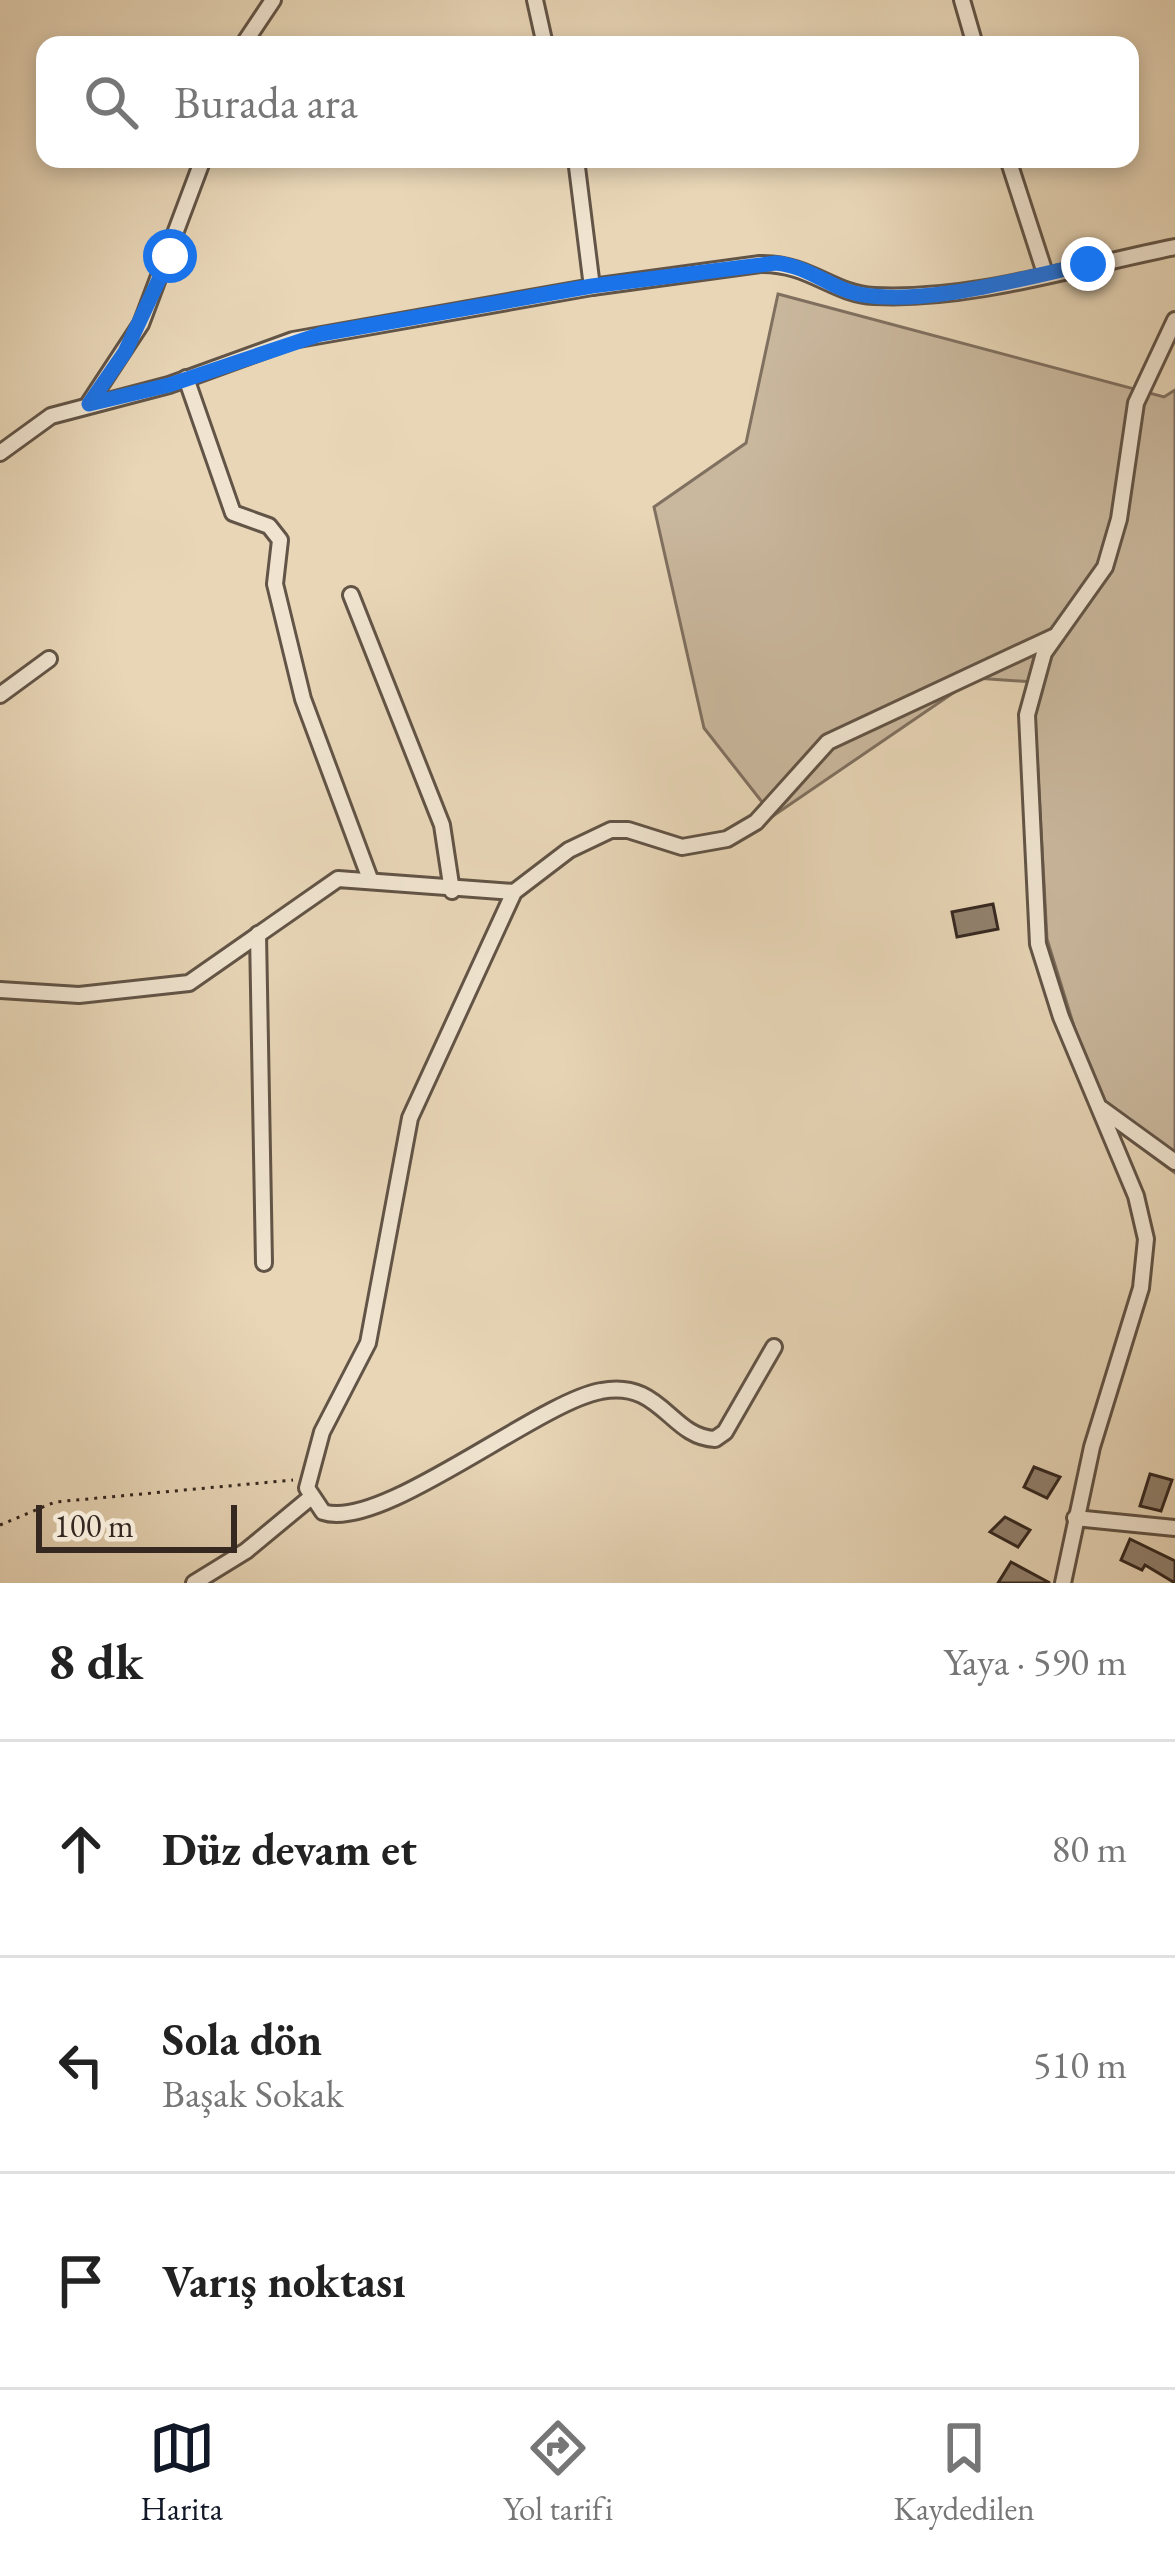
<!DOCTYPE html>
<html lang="tr">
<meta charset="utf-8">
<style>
body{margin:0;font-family:"EB Garamond",serif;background:#f6f6f6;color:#222}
.scale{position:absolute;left:36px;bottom:30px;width:201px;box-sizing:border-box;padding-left:12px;border:6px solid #352821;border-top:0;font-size:33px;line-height:42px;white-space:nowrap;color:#352821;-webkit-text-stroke:9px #f0e4d0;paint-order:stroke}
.stop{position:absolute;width:36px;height:36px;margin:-27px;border:9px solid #1a73e8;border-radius:50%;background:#fff}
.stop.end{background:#1a73e8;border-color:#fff;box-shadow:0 3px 12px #0008}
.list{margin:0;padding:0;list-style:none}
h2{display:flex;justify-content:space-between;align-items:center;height:156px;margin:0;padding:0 48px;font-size:51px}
h2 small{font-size:39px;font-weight:400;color:#767676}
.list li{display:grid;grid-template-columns:78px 1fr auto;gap:36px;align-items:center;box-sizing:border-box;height:216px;padding:0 48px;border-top:3px solid #e0e0e0}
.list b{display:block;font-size:45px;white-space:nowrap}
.list p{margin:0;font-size:39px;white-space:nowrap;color:#767676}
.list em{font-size:39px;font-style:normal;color:#767676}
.icon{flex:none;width:66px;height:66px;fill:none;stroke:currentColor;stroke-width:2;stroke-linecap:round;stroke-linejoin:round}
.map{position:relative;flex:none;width:1175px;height:1583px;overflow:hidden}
.search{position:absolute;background:#fff;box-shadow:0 6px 18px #0003;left:36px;right:36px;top:36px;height:132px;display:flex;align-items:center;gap:30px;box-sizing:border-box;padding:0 42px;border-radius:24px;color:#767676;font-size:45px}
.sheet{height:804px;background:#fff}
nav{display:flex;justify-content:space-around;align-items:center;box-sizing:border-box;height:168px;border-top:3px solid #e0e0e0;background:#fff;font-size:33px;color:#767676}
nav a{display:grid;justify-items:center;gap:6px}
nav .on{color:#111827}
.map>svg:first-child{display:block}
.green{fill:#cab89e;stroke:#807060;stroke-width:3}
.building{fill:#92826f;stroke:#352821;stroke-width:3}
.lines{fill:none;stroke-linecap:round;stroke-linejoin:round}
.minor-casing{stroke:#625446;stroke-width:20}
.path{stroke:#352821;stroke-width:3;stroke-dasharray:3 6;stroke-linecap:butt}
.minor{stroke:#f0e4d0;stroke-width:14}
.route{stroke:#1a73e8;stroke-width:15}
</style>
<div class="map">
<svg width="1175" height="1583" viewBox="0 0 1175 1583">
<rect width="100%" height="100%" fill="#e8d6b7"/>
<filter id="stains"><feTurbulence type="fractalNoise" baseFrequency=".00167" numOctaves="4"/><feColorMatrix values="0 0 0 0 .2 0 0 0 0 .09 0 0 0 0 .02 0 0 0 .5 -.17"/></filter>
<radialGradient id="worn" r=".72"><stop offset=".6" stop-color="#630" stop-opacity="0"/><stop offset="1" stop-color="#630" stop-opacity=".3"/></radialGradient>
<path class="green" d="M 778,294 L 1164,397 L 1175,390 L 1175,1173 L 1103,1120 L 1047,939 L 1033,682 L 975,678 L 773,816 L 704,728 L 654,507 L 746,443 Z"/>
<g class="building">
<path d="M 993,904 L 998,929 L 957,937 L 952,912 Z"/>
<path d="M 1034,1467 L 1060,1477 L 1047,1498 L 1024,1487 Z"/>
<path d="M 1150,1474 L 1172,1480 L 1161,1511 L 1140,1506 Z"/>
<path d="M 1005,1517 L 1030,1530 L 1018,1547 L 990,1532 Z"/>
<path d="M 1130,1539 L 1175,1561 L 1175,1583 L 1145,1565 L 1142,1570 L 1121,1560 Z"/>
<path d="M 1011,1562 L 1050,1583 L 998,1583 Z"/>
</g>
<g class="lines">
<g class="minor-casing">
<g id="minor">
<path d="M 535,0 L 545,45"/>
<path d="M 962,0 L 975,45"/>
<path d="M 243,45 L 273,0"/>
<path d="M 576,159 L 592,287"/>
<path d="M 1008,159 L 1045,273"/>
<path d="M 186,378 L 233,513 L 269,526 L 280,540 L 275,584 L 303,699 L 370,879"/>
<path d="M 89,403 L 141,324 L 203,159"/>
<path d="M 0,453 L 51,416 L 169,385 L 293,340 L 592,287 L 760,264 C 810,263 832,294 874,296 C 972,301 1079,266 1175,247"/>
<path d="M 351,595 L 442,825 L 452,891"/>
<path d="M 0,695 L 49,659"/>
<path d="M 258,934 L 264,1263"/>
<path d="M 0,990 L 79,995 L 189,983 L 338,879 L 514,892"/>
<path d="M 1102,1109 L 1175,1162"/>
<path d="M 774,1347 L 725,1432 L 715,1439 C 670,1437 661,1379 601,1391 C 538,1402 381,1532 323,1512 L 307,1488 L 322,1432 L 368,1343 L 410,1118 L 514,892 L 569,850 L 611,830 L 628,830 L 682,847 L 727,839 L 756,822 L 828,742 L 1053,637"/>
<path d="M 1075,1518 L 1175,1528"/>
<path d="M 194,1583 L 246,1551 L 310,1498"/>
<path d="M 1063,1583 L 1092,1447 L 1141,1288 L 1146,1239 L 1136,1196 L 1061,1017 L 1038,944 L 1027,715 L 1044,653 L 1105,567 L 1119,519 L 1136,403 L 1175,320"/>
</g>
</g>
<path class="path" d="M 0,1525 L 55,1502 L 293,1480"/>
<use href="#minor" class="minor"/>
</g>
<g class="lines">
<path class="route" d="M 170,256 L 125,352 L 89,404 L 169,385 L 321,334 L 592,286 L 776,263 C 810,266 833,291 864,295 C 931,305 1023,278 1088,264"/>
</g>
<rect width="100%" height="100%" filter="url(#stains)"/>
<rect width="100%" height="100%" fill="url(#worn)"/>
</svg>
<div class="scale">100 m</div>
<div class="stop" style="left:170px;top:256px"></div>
<div class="stop end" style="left:1088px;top:264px"></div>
<div class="search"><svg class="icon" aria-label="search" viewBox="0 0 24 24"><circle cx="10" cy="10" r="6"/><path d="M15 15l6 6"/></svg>Burada ara</div>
</div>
<section class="sheet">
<h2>8 dk<small>Yaya · 590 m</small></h2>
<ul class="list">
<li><svg class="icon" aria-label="ahead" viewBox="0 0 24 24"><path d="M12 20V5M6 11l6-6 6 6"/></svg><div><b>Düz devam et</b></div><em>80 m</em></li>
<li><svg class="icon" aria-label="left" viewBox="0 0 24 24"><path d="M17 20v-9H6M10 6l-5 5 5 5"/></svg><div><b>Sola dön</b><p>Başak Sokak</p></div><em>510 m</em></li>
<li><svg class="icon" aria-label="arrive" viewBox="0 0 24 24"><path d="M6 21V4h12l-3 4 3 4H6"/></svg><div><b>Varış noktası</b></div></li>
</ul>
</section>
<nav>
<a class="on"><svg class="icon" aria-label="map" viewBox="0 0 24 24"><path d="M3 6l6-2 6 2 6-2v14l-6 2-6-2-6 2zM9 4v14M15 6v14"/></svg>Harita</a>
<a><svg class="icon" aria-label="directions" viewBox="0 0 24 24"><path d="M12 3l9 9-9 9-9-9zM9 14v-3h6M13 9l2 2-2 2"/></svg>Yol tarifi</a>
<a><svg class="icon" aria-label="saved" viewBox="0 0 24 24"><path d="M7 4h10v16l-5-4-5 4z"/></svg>Kaydedilen</a>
</nav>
